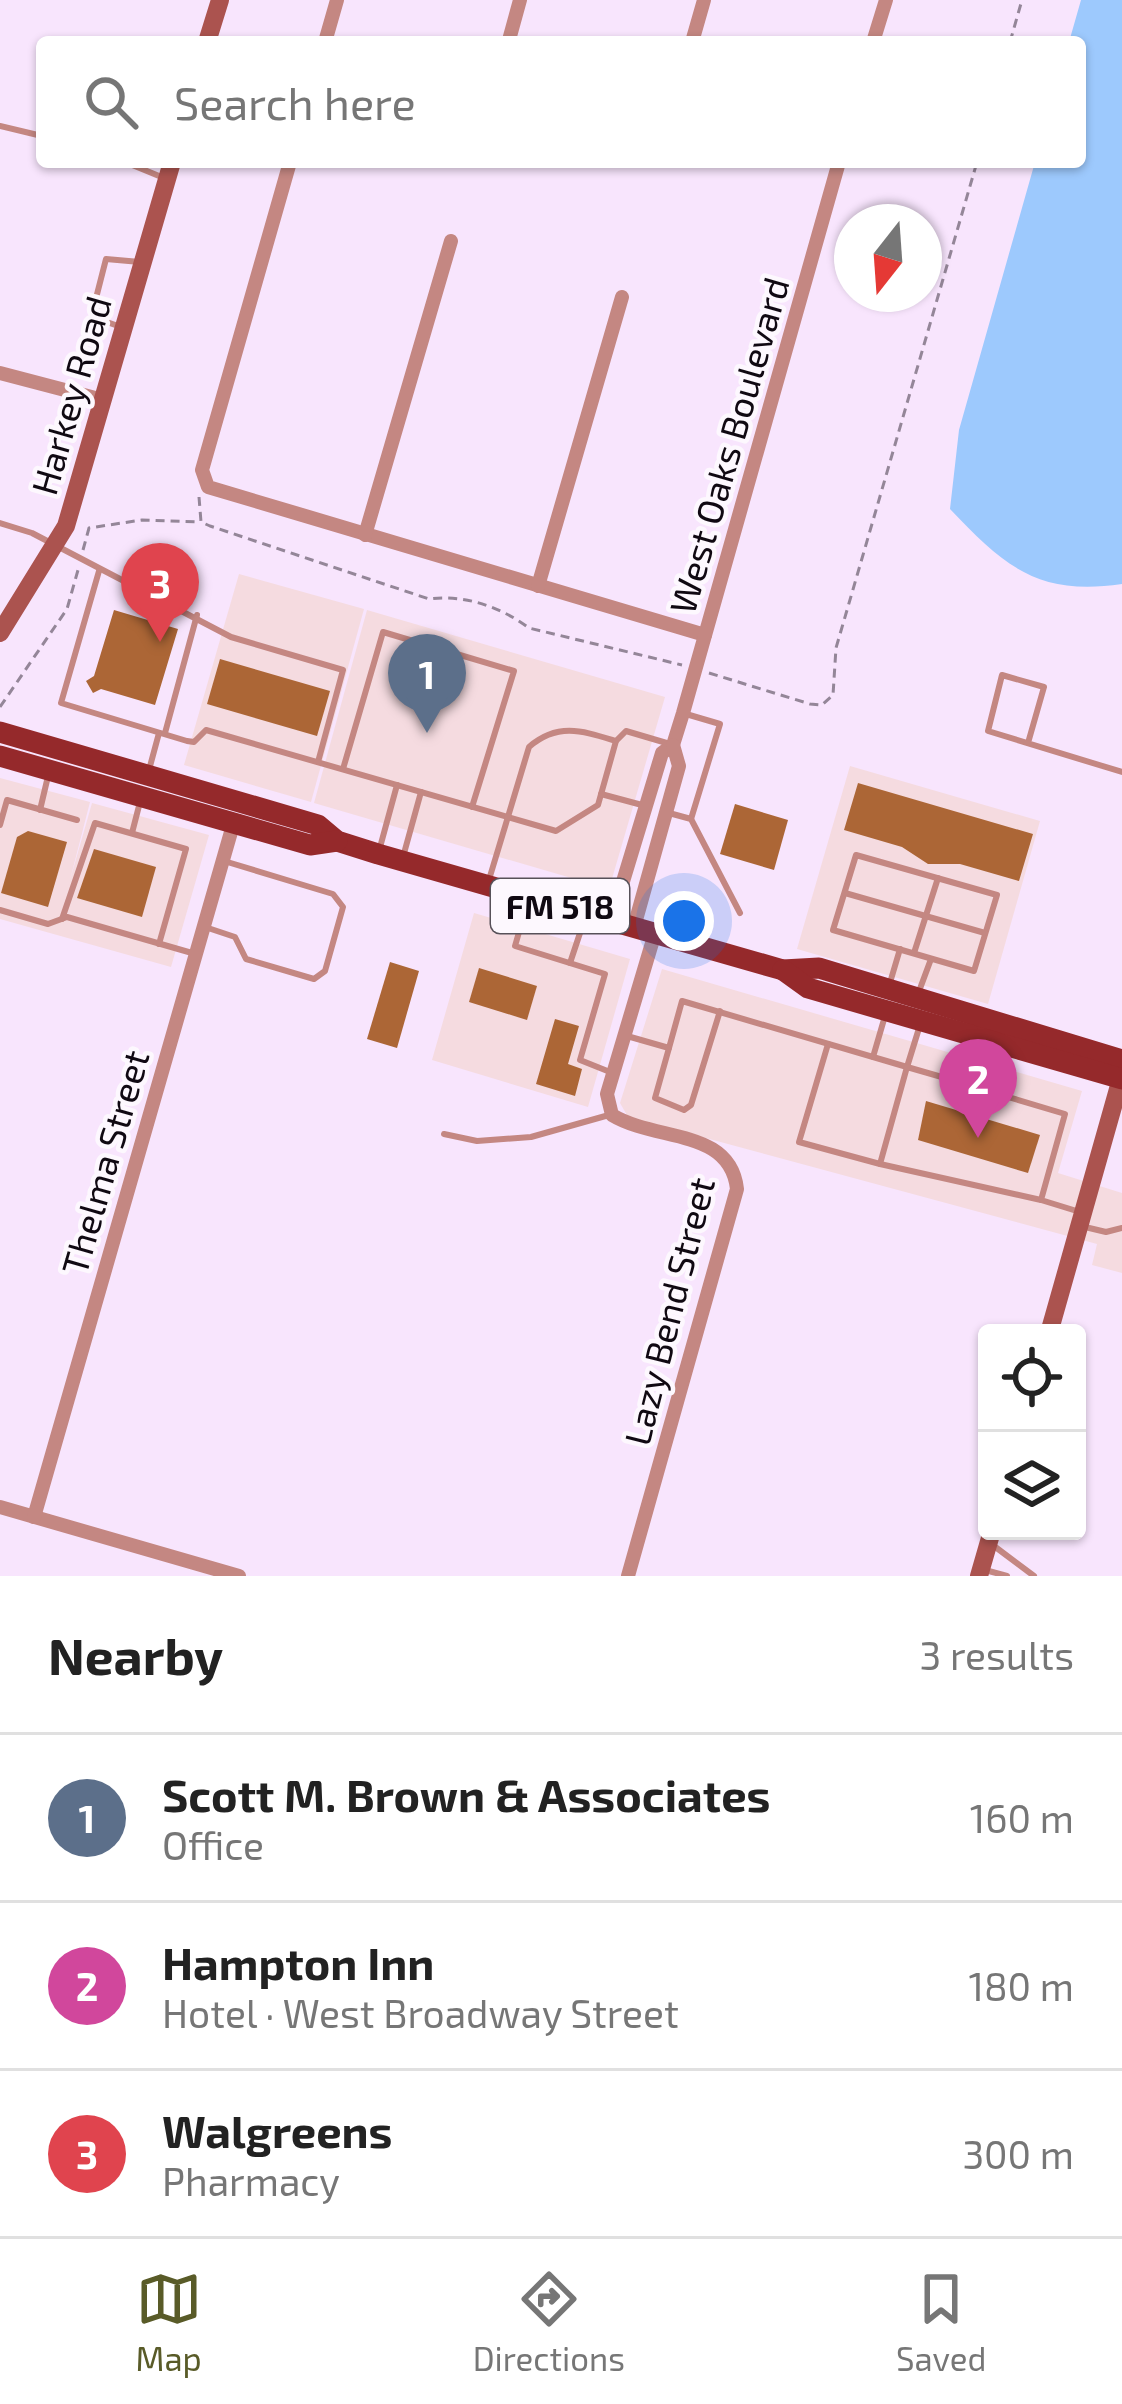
<!DOCTYPE html>
<meta charset="utf-8">
<style>
body{margin:0;font-family:"Exo 2",sans-serif;background:#f6f6f6;color:#222}
.controls{position:absolute;right:36px;bottom:36px;display:grid;overflow:hidden;border-radius:12px;box-shadow:0 3px 9px #0004}
.controls button{width:108px;height:108px;display:grid;place-items:center;padding:0;border:0;border-bottom:3px solid #e0e0e0;background:#fff;color:#222;font:60px sans-serif}
.compass{position:absolute;left:834px;top:204px;width:108px;height:108px;border-radius:50%;background:#fff;box-shadow:0 3px 9px #0004;rotate:197deg}
.you{position:absolute;left:684px;top:921px;width:42px;height:42px;margin:-30px;border:9px solid #fff;border-radius:50%;background:#1a73e8;box-shadow:0 0 0 18px #1a73e833}
.badge{display:grid;place-items:center;width:78px;height:78px;border-radius:50%;background:#595b28;color:#fff;font-size:39px;font-weight:700}
.pin{position:absolute;translate:-50% -99px;filter:drop-shadow(0 3px 6px #0008)}
.pin::after{content:'';position:absolute;top:63px;width:42px;height:36px;background:inherit;clip-path:polygon(0 0,100% 0,50% 100%)}
.list{margin:0;padding:0;list-style:none}
h2{display:flex;justify-content:space-between;align-items:center;height:156px;margin:0;padding:0 48px;font-size:51px}
h2 small{font-size:39px;font-weight:400;color:#767676}
.list li{display:grid;grid-template-columns:78px 1fr auto;gap:36px;align-items:center;box-sizing:border-box;height:168px;padding:0 48px;border-top:3px solid #e0e0e0}
.list b{display:block;font-size:45px;white-space:nowrap}
.list p{margin:0;font-size:39px;white-space:nowrap;color:#767676}
.list em{font-size:39px;font-style:normal;color:#767676}
.icon{flex:none;width:66px;height:66px;fill:none;stroke:currentColor;stroke-width:2;stroke-linecap:round;stroke-linejoin:round}
.map{position:relative;flex:none;width:1122px;height:1576px;overflow:hidden}
.search{position:absolute;background:#fff;box-shadow:0 3px 9px #0004;left:36px;right:36px;top:36px;height:132px;display:flex;align-items:center;gap:30px;box-sizing:border-box;padding:0 42px;border-radius:12px;color:#767676;font-size:45px}
.sheet{height:660px;background:#fff}
nav{display:flex;justify-content:space-around;align-items:center;box-sizing:border-box;height:168px;border-top:3px solid #e0e0e0;background:#fff;font-size:33px;color:#767676}
nav a{display:grid;justify-items:center;gap:6px}
nav .on{color:#595b28}
.map>svg:first-child{display:block}
.commercial{fill:#f5dbe0}
.water{fill:#9dc9fd}
.building{fill:#ac6636}
.lines{fill:none;stroke-linecap:round;stroke-linejoin:round}
.path{stroke:#948698;stroke-width:3;stroke-dasharray:9 6;stroke-linecap:butt}
.lane{stroke:#c48782;stroke-width:6}
.street{stroke:#c48782;stroke-width:14}
.secondary{stroke:#ab534f;stroke-width:18}
.primary{stroke:#95292b;stroke-width:21}
.labels{text-anchor:middle;dominant-baseline:central;stroke-width:9;stroke-linejoin:round;paint-order:stroke}
.shield{fill:#fdf8fe;stroke:#575159;stroke-width:3}
.shield-label{font-size:33px;font-weight:bold;fill:#100912}
.street-label{font-size:36px;fill:#100912;stroke:#fdf8fe}
</style>
<div class="map">
<svg width="1122" height="1576" viewBox="0 0 1122 1576">
<rect width="100%" height="100%" fill="#f8e5fd"/>
<g class="commercial">
<path d="M 239,574 L 364,609 L 311,802 L 184,765 Z"/>
<path d="M 367,610 L 665,697 L 609,889 L 314,803 Z"/>
<path d="M 850,766 L 1040,821 L 988,1004 L 797,949 Z"/>
<path d="M 0,778 L 90,802 L 70,880 L 92,803 L 209,835 L 171,967 L 0,919 Z"/>
<path d="M 474,913 L 630,959 L 588,1107 L 432,1060 Z"/>
<path d="M 662,969 L 1082,1091 L 1058,1173 L 1122,1193 L 1122,1273 L 1092,1265 L 1097,1244 L 628,1117 L 620,1103 Z"/>
</g>
<path class="water" d="M 1081,0 L 1122,0 L 1122,584 C 1038,596 1005,567 950,509 L 959,430 L 1035,162 L 1080,162 L 1080,42 L 1069,42 Z"/>
<g class="building">
<path d="M 114,610 L 178,629 L 155,705 L 101,689 L 93,693 L 86,681 L 94,676 Z"/>
<path d="M 220,659 L 330,691 L 317,736 L 207,704 Z"/>
<path d="M 858,783 L 1033,834 L 1019,881 L 960,864 L 928,864 L 902,847 L 844,830 Z"/>
<path d="M 735,804 L 788,820 L 774,870 L 720,854 Z"/>
<path d="M 28,831 L 67,842 L 48,907 L 1,893 L 17,837 Z"/>
<path d="M 94,849 L 156,867 L 142,917 L 77,898 Z"/>
<path d="M 390,962 L 419,971 L 397,1048 L 367,1039 Z"/>
<path d="M 479,968 L 537,986 L 527,1020 L 469,1002 Z"/>
<path d="M 555,1019 L 579,1026 L 568,1064 L 582,1069 L 575,1096 L 536,1084 Z"/>
<path d="M 926,1101 L 1040,1135 L 1028,1173 L 918,1140 Z"/>
</g>
<g class="lines">
<g class="path">
<path d="M 1010,42 L 1022,0"/>
<path d="M 199,497 L 201,522 L 210,526 L 429,599 C 464,594 501,607 529,628 L 682,665"/>
<path d="M 83,550 L 89,528 L 142,520 L 199,522"/>
<path d="M 709,673 L 810,704 L 822,705 L 833,695 L 836,648 L 977,162"/>
<path d="M 0,707 L 67,609 L 78,570"/>
</g>
<g class="lane">
<path d="M 0,126 L 42,136"/>
<path d="M 125,162 L 164,178"/>
<path d="M 121,327 L 104,321 L 94,306 L 106,259 L 140,262"/>
<path d="M 0,523 L 32,533 L 231,637 L 343,670 L 318,762"/>
<path d="M 99,571 L 61,703 L 187,741 L 194,742 L 206,730 L 556,831 L 598,805 L 616,741 L 626,731 L 670,744"/>
<path d="M 686,714 L 720,724 L 691,819"/>
<path d="M 165,733 L 197,615"/>
<path d="M 1028,743 L 1044,687 L 1002,675 L 988,731 L 1122,772"/>
<path d="M 343,769 L 383,632 L 514,671 L 472,807"/>
<path d="M 149,770 L 159,733"/>
<path d="M 601,794 L 642,805"/>
<path d="M 40,810 L 49,772"/>
<path d="M 669,813 L 691,819 L 740,913"/>
<path d="M 0,825 L 7,800 L 77,820"/>
<path d="M 132,833 L 140,802"/>
<path d="M 379,851 L 397,785"/>
<path d="M 856,855 L 997,895 L 974,971 L 833,930 Z"/>
<path d="M 403,857 L 421,792"/>
<path d="M 488,883 L 529,747 C 558,722 583,731 616,741"/>
<path d="M 845,893 L 985,933"/>
<path d="M 528,901 L 515,946 L 605,974 L 580,1060 L 610,1072"/>
<path d="M 0,910 L 48,924 L 67,917 L 192,953"/>
<path d="M 62,919 L 95,823 L 186,849 L 159,944"/>
<path d="M 208,928 L 235,937 L 246,959 L 314,979 L 325,971 L 343,907 L 333,894 L 224,861"/>
<path d="M 914,953 L 938,878"/>
<path d="M 570,963 L 584,921"/>
<path d="M 889,986 L 900,949"/>
<path d="M 918,994 L 931,959"/>
<path d="M 627,1036 L 669,1048 L 682,1001 L 907,1067 L 920,1025"/>
<path d="M 828,1044 L 799,1142 L 880,1164"/>
<path d="M 669,1048 L 655,1098 L 684,1110 L 691,1105 L 720,1011"/>
<path d="M 873,1057 L 885,1016"/>
<path d="M 973,1086 L 907,1067 L 880,1164 L 1041,1200"/>
<path d="M 998,1094 L 1065,1114 L 1041,1200 L 1080,1212"/>
<path d="M 444,1134 L 477,1141 L 531,1137 L 609,1115"/>
<path d="M 1085,1227 L 1106,1232 L 1122,1228"/>
<path d="M 994,1546 L 1034,1576"/>
<path d="M 985,1570 L 1007,1576"/>
</g>
<g class="street">
<path d="M 509,40 L 520,0"/>
<path d="M 325,42 L 337,0"/>
<path d="M 692,42 L 704,0"/>
<path d="M 873,42 L 886,0"/>
<path d="M 290,162 L 202,470 L 208,487 L 705,635"/>
<path d="M 0,373 L 103,400"/>
<path d="M 365,535 L 451,241"/>
<path d="M 538,586 L 622,297"/>
<path d="M 611,921 L 662,753 L 673,745 L 683,713 L 839,162"/>
<path d="M 634,927 L 679,766 L 673,745"/>
<path d="M 0,1507 L 239,1576"/>
<path d="M 34,1517 L 233,825"/>
<path d="M 628,1576 L 737,1189 C 730,1128 657,1142 612,1115 L 607,1094 L 655,933"/>
</g>
<g class="secondary">
<path d="M 207,42 L 220,0"/>
<path d="M 0,633 L 66,526 L 172,162"/>
<path d="M 1049,1333 L 1122,1075"/>
<path d="M 979,1576 L 992,1531"/>
</g>
<g class="primary">
<path d="M 0,732 L 318,825 L 337,841 L 378,854 L 783,970 L 819,968 L 1122,1060"/>
<path d="M 0,756 L 310,845 L 337,841"/>
<path d="M 783,970 L 808,988 L 1122,1079"/>
</g>
</g>
<g class="labels">
<rect class="shield" x="491" y="879" width="138" height="54" rx="9"/>
<g class="shield-label">
<text x="560" y="906">FM 518</text>
</g>
<g class="street-label">
<text transform="translate(70 395) rotate(-74)">Harkey Road</text>
<text transform="translate(728 445) rotate(-74)">West Oaks Boulevard</text>
<text transform="translate(104 1162) rotate(-74)">Thelma Street</text>
<text transform="translate(668 1311) rotate(-76)">Lazy Bend Street</text>
</g>
</g>
</svg>
<div class="controls">
<button><svg class="icon" aria-label="locate" viewBox="0 0 24 24"><circle cx="12" cy="12" r="6"/><path d="M12 2v4M12 18v4M2 12h4M18 12h4"/></svg></button>
<button><svg class="icon" aria-label="layers" viewBox="0 0 24 24"><path d="M12 4l9 5-9 5-9-5zM3 14l9 5 9-5"/></svg></button>
</div>
<svg class="compass" viewBox="-18 -18 36 36"><path d="M0-13l5 13h-10z" fill="#e53935"/><path d="M0 13l5-13h-10z" fill="#767676"/></svg>
<div class="you"></div>
<div class="pin badge" style="left:427px;top:733px;background:#5c6f8a">1</div>
<div class="pin badge" style="left:978px;top:1138px;background:#d1479c">2</div>
<div class="pin badge" style="left:160px;top:642px;background:#e0444e">3</div>
<div class="search"><svg class="icon" aria-label="search" viewBox="0 0 24 24"><circle cx="10" cy="10" r="6"/><path d="M15 15l6 6"/></svg>Search here</div>
</div>
<section class="sheet">
<h2>Nearby<small>3 results</small></h2>
<ul class="list">
<li><span class="badge" style="background:#5c6f8a">1</span><div><b>Scott M. Brown &amp; Associates</b><p>Office</p></div><em>160 m</em></li>
<li><span class="badge" style="background:#d1479c">2</span><div><b>Hampton Inn</b><p>Hotel · West Broadway Street</p></div><em>180 m</em></li>
<li><span class="badge" style="background:#e0444e">3</span><div><b>Walgreens</b><p>Pharmacy</p></div><em>300 m</em></li>
</ul>
</section>
<nav>
<a class="on"><svg class="icon" aria-label="map" viewBox="0 0 24 24"><path d="M3 6l6-2 6 2 6-2v14l-6 2-6-2-6 2zM9 4v14M15 6v14"/></svg>Map</a>
<a><svg class="icon" aria-label="directions" viewBox="0 0 24 24"><path d="M12 3l9 9-9 9-9-9zM9 14v-3h6M13 9l2 2-2 2"/></svg>Directions</a>
<a><svg class="icon" aria-label="saved" viewBox="0 0 24 24"><path d="M7 4h10v16l-5-4-5 4z"/></svg>Saved</a>
</nav>
